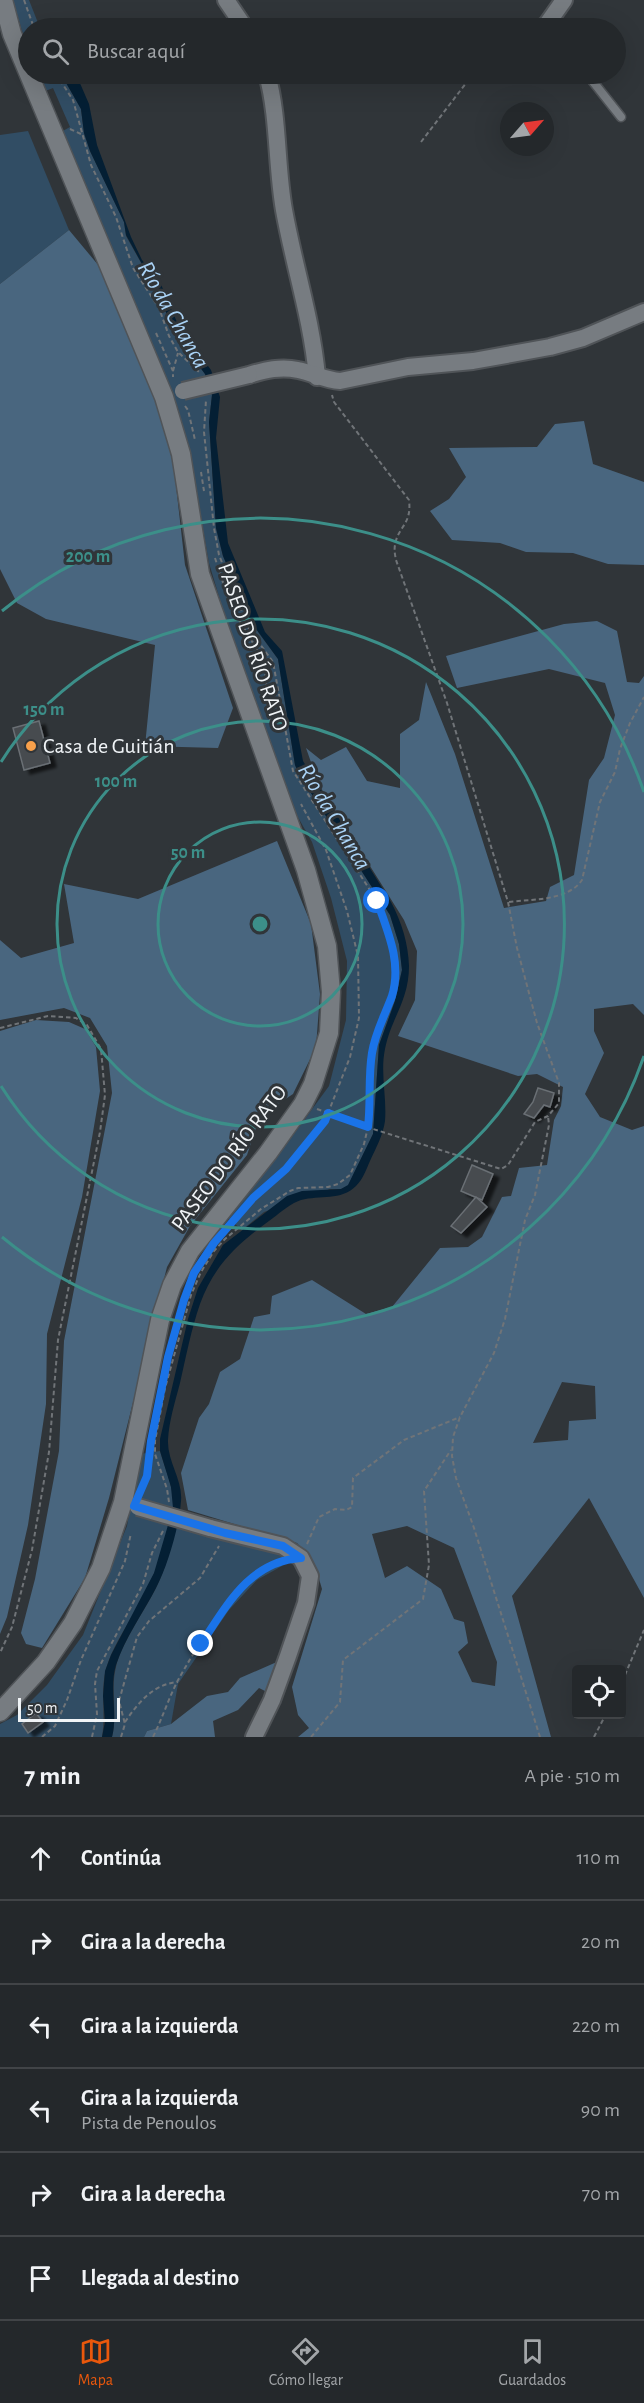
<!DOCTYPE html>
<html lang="es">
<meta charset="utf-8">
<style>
body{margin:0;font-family:"Alegreya Sans",sans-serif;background:#2c3033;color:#f1f3f6}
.controls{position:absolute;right:18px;bottom:18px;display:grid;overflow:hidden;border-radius:6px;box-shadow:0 6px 24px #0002}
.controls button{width:54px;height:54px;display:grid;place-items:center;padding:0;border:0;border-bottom:2px solid #414447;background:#24282b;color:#f1f3f6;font:30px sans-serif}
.compass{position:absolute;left:500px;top:102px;width:54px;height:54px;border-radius:50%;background:#24282b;box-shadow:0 6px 24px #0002;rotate:62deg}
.scale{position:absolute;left:18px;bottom:15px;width:102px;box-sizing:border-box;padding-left:6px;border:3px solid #f0f4f7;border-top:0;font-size:16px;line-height:21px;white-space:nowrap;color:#f0f4f7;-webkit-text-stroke:4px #303539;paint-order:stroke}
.stop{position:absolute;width:18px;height:18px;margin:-14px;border:4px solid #1a73e8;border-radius:50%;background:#fff}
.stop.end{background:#1a73e8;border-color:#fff;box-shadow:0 2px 6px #0008}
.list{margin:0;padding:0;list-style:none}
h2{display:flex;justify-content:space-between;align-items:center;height:78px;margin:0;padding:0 24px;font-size:26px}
h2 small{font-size:20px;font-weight:400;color:#a3a6a9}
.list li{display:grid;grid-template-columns:39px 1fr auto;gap:18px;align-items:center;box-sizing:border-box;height:84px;padding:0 24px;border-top:2px solid #414447}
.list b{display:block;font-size:22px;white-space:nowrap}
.list p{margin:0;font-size:20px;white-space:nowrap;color:#a3a6a9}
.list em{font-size:20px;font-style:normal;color:#a3a6a9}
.icon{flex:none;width:33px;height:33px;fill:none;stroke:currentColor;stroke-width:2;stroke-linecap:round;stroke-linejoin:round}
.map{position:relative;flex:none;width:644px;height:1737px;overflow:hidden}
.search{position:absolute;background:#24282b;box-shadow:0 6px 24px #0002;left:18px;right:18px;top:18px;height:66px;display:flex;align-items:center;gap:15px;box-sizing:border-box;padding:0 21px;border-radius:33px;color:#a3a6a9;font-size:22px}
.sheet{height:582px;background:#24282b}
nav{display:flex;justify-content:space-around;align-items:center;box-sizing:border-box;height:84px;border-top:2px solid #414447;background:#24282b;font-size:16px;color:#a3a6a9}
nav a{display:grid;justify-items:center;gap:3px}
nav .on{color:#ea580c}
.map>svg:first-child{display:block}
.green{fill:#314d64}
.forest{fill:#49667f;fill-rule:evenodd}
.water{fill:#041f34}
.building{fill:#464b50;stroke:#6a6f74;stroke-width:1.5;filter:url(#shadow)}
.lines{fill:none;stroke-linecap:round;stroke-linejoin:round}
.lane-casing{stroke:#505458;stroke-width:11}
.street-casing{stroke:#505458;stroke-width:20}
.secondary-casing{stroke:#505458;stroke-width:21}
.path{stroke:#707478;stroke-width:2;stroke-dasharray:4.5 3;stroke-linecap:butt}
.lane{stroke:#777c81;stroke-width:8}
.street{stroke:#777c81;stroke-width:16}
.secondary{stroke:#777c81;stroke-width:18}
.street-bridge-casing{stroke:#505458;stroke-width:20;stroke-linecap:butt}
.street-bridge{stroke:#777c81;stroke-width:16}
.route{stroke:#1a73e8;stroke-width:8}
.ring{fill:none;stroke:#3c8f89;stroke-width:3}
.poi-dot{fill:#f8a04b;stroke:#303539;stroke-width:2}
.labels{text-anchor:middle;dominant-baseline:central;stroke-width:6;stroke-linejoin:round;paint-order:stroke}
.street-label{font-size:22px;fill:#f0f4f7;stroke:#303539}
.poi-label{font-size:22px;fill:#f0f4f7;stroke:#303539;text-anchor:start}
.water-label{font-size:24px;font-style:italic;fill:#aad3f6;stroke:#303539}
.centre{fill:#3c8f89;stroke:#303539;stroke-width:3}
.ring-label{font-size:18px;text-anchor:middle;font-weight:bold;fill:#3c8f89;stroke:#303539;stroke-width:6;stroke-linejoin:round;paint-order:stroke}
</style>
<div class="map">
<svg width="644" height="1737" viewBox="0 0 644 1737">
<defs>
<filter id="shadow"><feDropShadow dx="6" dy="4" stdDeviation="1.5" flood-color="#0009"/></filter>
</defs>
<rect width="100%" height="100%" fill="#303539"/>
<g class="green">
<path d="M 13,0 L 29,0 L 40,28 L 28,28 L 28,51 Z"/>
<path d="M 37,74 L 61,74 L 81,109 L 84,133 L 90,151 L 124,222 L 126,236 L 158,293 L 174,332 L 205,374 L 212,395 L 209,422 L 216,528 L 223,556 L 258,632 L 278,659 L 295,765 L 300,776 L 390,915 L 399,944 L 402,970 L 395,1001 L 379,1045 L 373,1134 L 348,1186 L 341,1189 L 330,1189 L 264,1212 L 242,1230 L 227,1217 L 291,1138 L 329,1086 L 346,1020 L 347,961 L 331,898 L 312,842 L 295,812 L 223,610 L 209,563 L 194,477 L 178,408 L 61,132 L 70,127 L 53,88 L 43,92 Z"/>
<path d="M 28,131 L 69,230 L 0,284 L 0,135 Z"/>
<path d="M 160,1451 C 165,1470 175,1489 173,1509 C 169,1544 152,1581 135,1612 C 124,1630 112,1648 106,1669 C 100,1691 106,1715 102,1737 L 0,1737 L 0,1724 L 17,1715 L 47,1685 L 83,1635 L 127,1526 L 140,1454 Z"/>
<path d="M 176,1526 L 289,1553 L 282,1566 L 257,1580 L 229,1610 L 178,1684 L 171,1724 L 147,1731 L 144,1737 L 112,1737 C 118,1715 110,1690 116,1667 C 121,1644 145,1610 156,1588 C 166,1568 171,1547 176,1526 Z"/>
</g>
<g class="forest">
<path d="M 69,230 L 99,266 L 158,402 L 174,468 L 185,565 L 233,708 L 218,748 L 145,746 L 155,645 L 46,619 L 17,603 L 0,569 L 0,284 Z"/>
<path d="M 584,421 L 593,464 L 644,482 L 644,565 L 608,564 L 573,553 L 526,552 L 500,543 L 452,540 L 430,511 L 449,499 L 466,477 L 449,448 L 537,447 L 555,424 Z"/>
<path d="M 597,621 L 617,631 L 627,682 L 639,683 L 644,676 L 644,1015 L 633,1004 L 594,1009 L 594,1031 L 604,1053 L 585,1094 L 600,1117 L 632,1130 L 644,1126 L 644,1598 L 589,1498 L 512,1596 L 551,1737 L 298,1737 L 309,1728 L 298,1715 L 292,1687 L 322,1589 L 315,1565 L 297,1543 L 188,1510 L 181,1473 L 199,1418 L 209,1404 L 220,1372 L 240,1359 L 254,1317 L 270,1314 L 272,1296 L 312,1280 L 366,1314 L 392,1307 L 440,1248 L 468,1247 L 482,1237 L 502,1197 L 511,1196 L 519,1168 L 547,1165 L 554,1120 L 561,1106 L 563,1087 L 537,1074 L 518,1076 L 398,1036 L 415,1000 L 417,951 L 404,920 L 319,785 L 306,748 L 321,760 L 346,747 L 367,781 L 400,788 L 400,734 L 419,720 L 426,682 L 455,754 L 504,908 L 546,901 L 550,887 L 574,875 L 589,780 L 604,758 L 615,715 L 605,683 L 549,669 L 457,688 L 446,656 L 564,624 ZM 562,1382 L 595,1386 L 596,1419 L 569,1421 L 568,1440 L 533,1443 ZM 407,1526 L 454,1548 L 497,1662 L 495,1686 L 472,1682 L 458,1652 L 468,1643 L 464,1622 L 454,1619 L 441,1589 L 407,1566 L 385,1578 L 372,1534 Z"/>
<path d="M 277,841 L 311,924 L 320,994 L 316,1047 L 293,1094 L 260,1116 L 247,1155 L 190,1226 L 167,1267 L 109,1498 L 85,1578 L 42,1648 L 26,1644 L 21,1633 L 35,1579 L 59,1451 L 64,1341 L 112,1093 L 107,1046 L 90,1018 L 64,1008 L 0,1020 L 0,940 L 21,958 L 74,943 L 64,884 L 138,899 Z"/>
<path d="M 36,1020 L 69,1022 L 85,1029 L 96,1047 L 100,1091 L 82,1197 L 47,1334 L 46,1404 L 28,1525 L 7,1617 L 0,1634 L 0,1031 Z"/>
<path d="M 279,1661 L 267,1692 L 259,1688 L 238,1710 L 213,1721 L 215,1737 L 144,1737 L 147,1731 L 171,1724 L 207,1696 L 228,1692 L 240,1678 Z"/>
</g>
<path class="water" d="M 61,74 L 76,74 L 89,104 L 97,145 L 131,237 L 142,260 L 160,282 L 179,327 L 211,370 L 220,397 L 216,438 L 228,543 L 265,632 L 282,651 L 303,761 L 391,902 C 402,923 408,943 409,966 C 409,1001 391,1018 385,1049 C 380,1073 387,1097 385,1121 C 383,1135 376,1148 370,1161 C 366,1170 363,1179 356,1186 C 341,1201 320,1195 301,1200 C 291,1203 281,1212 273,1218 C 239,1243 215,1263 200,1304 C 191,1330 186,1357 180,1383 C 175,1402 169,1421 168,1440 C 167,1461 183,1480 181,1501 C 179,1527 168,1565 156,1588 C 143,1613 125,1638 116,1665 C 109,1688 118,1714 112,1737 L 102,1737 L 105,1722 L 103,1696 L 105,1671 L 111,1655 L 154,1573 L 173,1508 L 171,1487 L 160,1451 L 160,1439 L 188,1319 L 198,1288 L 223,1245 L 287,1196 L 302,1191 L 341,1189 L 348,1185 L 373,1134 L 379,1045 L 395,1001 L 402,970 L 399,944 L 390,915 L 300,776 L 295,765 L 278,659 L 251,622 L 223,556 L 216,528 L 209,422 L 212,395 L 205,374 L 174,332 L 158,293 L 126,235 L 124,222 L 90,151 L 84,133 L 81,109 Z"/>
<g class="building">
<path d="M 39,721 L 50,763 L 24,770 L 13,728 Z"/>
<path d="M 538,1088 L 554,1093 L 550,1107 L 544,1105 L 534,1118 L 524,1114 L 533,1102 Z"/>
<path d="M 472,1165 L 493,1174 L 482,1200 L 461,1191 Z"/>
<path d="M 476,1197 L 487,1207 L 461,1233 L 451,1226 Z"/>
<path d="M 36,1713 L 43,1722 L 28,1733 L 22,1724 Z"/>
</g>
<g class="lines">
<g class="lane-casing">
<path id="lane" d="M 587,74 L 621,117"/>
</g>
<g class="street-casing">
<g id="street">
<path d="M 226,0 L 245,28"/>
<path d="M 542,28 L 547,24 L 564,0"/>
<path d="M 267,74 C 279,118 276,165 284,210 C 294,266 312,320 317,377"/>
<path d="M 249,375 C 265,370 281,366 298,370 C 313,373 325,380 340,381 L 408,367 L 473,361 L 550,347 L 583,338 L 644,312"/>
<path d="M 210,1528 L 283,1546 L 301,1558 L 310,1576 L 306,1603 L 288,1656 L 272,1700 L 254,1737"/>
</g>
</g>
<g class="secondary-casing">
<path id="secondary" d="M 0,1712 L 46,1662 L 73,1623 L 101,1568 L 123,1502 L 160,1320 L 172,1285 L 190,1251 L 268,1153 L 303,1104 L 313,1084 L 329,1033 L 331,992 L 327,946 L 306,870 L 200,574 L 181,454 L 164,397 L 12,34 L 3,0"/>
</g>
<g class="path">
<path d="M 24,0 L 34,28"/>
<path d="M 56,74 L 73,100 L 91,165 L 116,217 L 133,268 L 159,308 L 169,336 L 178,352 L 199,372"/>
<path d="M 70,129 L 81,134"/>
<path d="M 421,142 L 473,74"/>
<path d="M 156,333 L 173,371 L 173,377"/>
<path d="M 173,371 L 178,353"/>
<path d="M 185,406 L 188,410 L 195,440"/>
<path d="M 201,472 L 204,491"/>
<path d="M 215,558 L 231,607 L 261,656 L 265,668 L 268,711 L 272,726"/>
<path d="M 509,902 C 532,899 568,901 582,880 L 600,802 L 615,772 L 620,749 L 630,723 L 644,697"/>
<path d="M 0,1028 L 48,1016 L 76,1018 L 87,1025 L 101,1049 L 105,1095 L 100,1132 L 58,1340 L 49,1452 L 32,1550 L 12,1627 L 0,1653"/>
<path d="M 317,1109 L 373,1129 L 501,1169 L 508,1165 L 535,1122 L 548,1116 L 559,1103 L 559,1083 L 537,1023 L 517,948 L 508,902 L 447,703 L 396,560 C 395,555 394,550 395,545 C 398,526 412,525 409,500 L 334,402 L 332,395"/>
<path d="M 254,1197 L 286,1169 L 325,1121 L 350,1057 L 359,1018 L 358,956 L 347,911 L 326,850 L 301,804"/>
<path d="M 175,1332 L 179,1317"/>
<path d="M 144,1481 L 148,1464"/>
<path d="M 169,1502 L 167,1489 L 155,1454 L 155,1441 L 165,1388 L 191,1295 L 201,1272 L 214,1251 L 225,1239 L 261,1209 L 290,1191 L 298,1188 L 328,1187 L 338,1184 L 350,1175 L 364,1144 L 368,1127 L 372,1055 L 376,1036 L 393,994 L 395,966 L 392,944 L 377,901 L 293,771 L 273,662 L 249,629 L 219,555 L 214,528 L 204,432 L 206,400"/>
<path d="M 307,1544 L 319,1517 L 335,1509 L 346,1510 L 352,1507 L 353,1478 L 404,1440 L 460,1417"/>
<path d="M 622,1682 L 644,1630"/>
<path d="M 125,1722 C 138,1703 153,1684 178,1682"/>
<path d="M 42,1737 L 55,1726 L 67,1700 L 81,1660 L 125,1561 L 131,1533"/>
<path d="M 92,1737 L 97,1714 L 95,1684 L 97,1671 L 143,1584 L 152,1553 L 163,1531"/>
<path d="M 121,1737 L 125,1724 L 119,1701 L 137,1637 L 149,1621 L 200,1578 L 219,1546"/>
<path d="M 153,1737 C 162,1719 168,1700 177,1682 C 198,1644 239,1577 280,1561"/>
<path d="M 311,1737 L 340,1702 L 343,1660 L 423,1599 L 429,1565 L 424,1491 L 451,1450"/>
<path d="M 540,1737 L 474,1528 L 456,1478 L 452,1456 L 453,1437 L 460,1417 L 494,1353 L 505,1319 L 525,1220 L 535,1195 L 549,1125 L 548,1116"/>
<path d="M 594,1737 L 606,1714"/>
</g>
<use href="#lane" class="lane"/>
<use href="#street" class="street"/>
<use href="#secondary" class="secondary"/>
<g class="street-bridge-casing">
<g id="street-bridge">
<path d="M 183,391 L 249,375"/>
<path d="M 138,1507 L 210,1528"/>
</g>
</g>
<use href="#street-bridge" class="street-bridge"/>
</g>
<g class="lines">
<path class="route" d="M 201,1644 C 227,1605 250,1561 301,1558 L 283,1546 L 225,1533 L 134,1506 L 147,1476 L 151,1441 L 168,1357 L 184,1300 L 194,1273 L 214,1243 L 253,1198 L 286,1169 L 325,1121 L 328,1113 L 368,1127 C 371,1103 368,1077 372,1053 C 375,1033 385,1015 392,996 C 402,963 388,932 377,901"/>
</g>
<g class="ring">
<circle cx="260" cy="924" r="102"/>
<circle cx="260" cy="924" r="203"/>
<path d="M1 762A305 305 0 1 1 1 1086"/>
<path d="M644 1056A406 406 0 0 1 2 1237M2 611A406 406 0 0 1 644 792"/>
</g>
<circle class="poi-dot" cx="31" cy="746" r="6"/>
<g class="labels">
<g class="street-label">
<text transform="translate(253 647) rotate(71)">PASEO DO RÍO RATO</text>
<text transform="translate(229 1158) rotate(-53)">PASEO DO RÍO RATO</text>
</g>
<g class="poi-label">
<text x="43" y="746">Casa de Guitián</text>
</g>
<g class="water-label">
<text transform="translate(173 315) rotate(60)">Río da Chanca</text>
<text transform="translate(334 817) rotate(59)">Río da Chanca</text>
</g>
</g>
<circle cx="260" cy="924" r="9" class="centre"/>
<g class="ring-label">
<text x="88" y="562">200 m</text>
<text x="44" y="715">150 m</text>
<text x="116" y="787">100 m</text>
<text x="188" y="858">50 m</text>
</g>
</svg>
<div class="controls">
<button><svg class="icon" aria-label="locate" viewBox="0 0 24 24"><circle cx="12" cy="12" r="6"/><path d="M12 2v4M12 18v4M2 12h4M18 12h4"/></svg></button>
</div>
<svg class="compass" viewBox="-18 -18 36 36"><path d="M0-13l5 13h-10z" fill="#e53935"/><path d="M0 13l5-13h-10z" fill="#a3a6a9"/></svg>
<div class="scale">50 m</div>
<div class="stop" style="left:377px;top:901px"></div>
<div class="stop end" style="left:201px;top:1644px"></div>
<div class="search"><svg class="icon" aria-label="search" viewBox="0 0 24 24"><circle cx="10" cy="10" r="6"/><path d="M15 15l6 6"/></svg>Buscar aquí</div>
</div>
<section class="sheet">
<h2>7 min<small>A pie · 510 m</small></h2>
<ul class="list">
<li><svg class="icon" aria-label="ahead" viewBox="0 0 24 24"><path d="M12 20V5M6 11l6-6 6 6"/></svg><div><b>Continúa</b></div><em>110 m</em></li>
<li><svg class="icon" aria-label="right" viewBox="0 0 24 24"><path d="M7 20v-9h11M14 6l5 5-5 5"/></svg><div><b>Gira a la derecha</b></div><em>20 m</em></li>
<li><svg class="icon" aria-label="left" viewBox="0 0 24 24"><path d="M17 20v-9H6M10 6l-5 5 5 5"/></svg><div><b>Gira a la izquierda</b></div><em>220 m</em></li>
<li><svg class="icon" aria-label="left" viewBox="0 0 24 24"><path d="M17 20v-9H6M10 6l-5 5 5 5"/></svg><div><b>Gira a la izquierda</b><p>Pista de Penoulos</p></div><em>90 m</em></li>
<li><svg class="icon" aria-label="right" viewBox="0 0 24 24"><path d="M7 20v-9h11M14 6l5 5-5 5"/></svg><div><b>Gira a la derecha</b></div><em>70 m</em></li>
<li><svg class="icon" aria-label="arrive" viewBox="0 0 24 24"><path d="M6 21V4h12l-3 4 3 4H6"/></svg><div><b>Llegada al destino</b></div></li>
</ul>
</section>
<nav>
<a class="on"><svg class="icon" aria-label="map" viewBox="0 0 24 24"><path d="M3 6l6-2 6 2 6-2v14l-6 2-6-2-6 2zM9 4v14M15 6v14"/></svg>Mapa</a>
<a><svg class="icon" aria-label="directions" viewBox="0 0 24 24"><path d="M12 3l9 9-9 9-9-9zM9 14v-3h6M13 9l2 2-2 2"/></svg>Cómo llegar</a>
<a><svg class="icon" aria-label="saved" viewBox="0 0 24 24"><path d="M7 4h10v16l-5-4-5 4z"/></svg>Guardados</a>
</nav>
